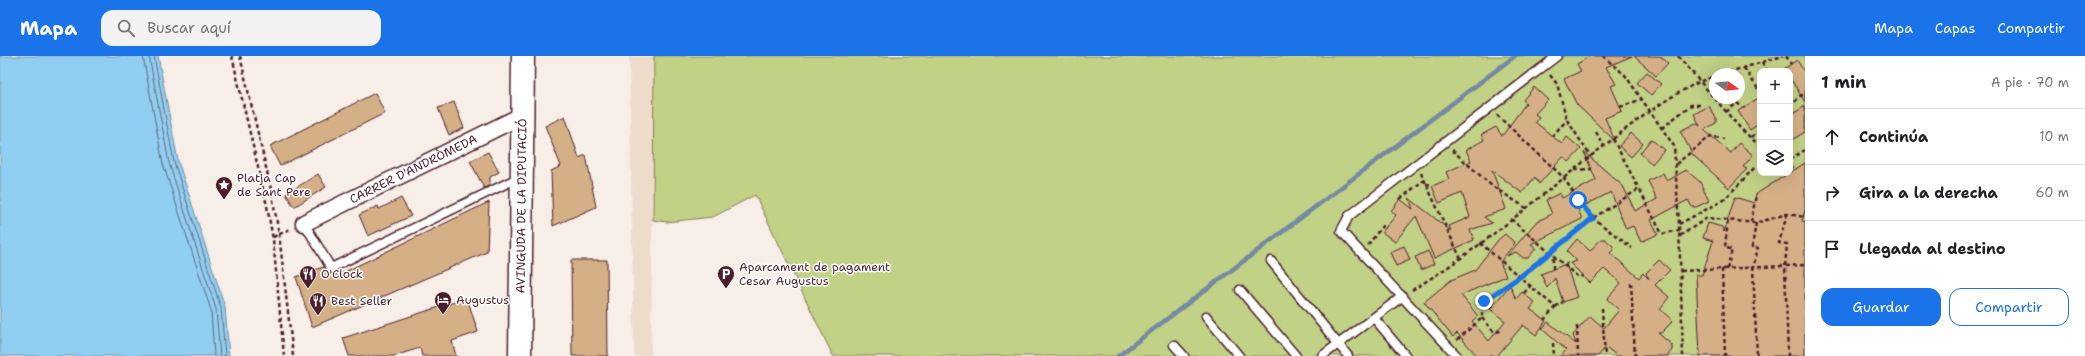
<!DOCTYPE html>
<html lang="es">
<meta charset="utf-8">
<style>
body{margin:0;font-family:"Shantell Sans",sans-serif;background:#f2f2f2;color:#202124}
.controls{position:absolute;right:12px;top:12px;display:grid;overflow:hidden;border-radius:8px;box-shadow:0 4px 16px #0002}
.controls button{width:36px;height:36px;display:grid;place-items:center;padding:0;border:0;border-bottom:1px solid #e0e0e0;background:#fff;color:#202124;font:20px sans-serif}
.compass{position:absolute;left:1709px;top:12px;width:36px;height:36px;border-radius:50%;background:#fff;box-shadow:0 4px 16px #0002;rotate:104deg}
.stop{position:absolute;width:12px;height:12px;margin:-9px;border:3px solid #1a73e8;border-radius:50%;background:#fff}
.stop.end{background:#1a73e8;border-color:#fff;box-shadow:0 1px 4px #0008}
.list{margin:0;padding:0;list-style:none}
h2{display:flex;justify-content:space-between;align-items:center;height:52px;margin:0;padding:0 16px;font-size:17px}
h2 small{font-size:13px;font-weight:400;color:#757577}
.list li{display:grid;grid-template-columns:26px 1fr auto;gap:12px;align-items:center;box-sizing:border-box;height:56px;padding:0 16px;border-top:1px solid #e0e0e0}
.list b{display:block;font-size:15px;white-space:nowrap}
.list em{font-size:13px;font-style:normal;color:#757577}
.actions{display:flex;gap:8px;padding:12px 16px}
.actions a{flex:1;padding:9px 0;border:1px solid #1a73e8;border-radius:12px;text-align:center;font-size:14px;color:#1a73e8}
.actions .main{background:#1a73e8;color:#fff}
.icon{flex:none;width:22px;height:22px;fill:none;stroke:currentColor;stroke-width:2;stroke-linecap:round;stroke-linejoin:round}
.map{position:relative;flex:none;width:1805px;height:300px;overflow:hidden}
header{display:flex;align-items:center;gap:24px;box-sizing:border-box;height:56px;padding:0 20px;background:#1a73e8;color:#fff}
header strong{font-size:19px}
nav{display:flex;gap:22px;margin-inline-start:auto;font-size:14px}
.search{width:280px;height:36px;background:#f2f2f2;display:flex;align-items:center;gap:10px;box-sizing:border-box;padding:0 14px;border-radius:12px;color:#757577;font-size:15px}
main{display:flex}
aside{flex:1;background:#fff}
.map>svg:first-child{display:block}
.built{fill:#eddcca}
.green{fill:#c1d185;stroke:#867858;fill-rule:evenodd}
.water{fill:#90cff1;stroke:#7489a2}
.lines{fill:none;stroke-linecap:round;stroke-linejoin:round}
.shore{stroke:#66657a;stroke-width:1}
.stream{stroke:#7489a2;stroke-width:4.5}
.building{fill:#d5b087;stroke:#4a1f2b}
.lane-casing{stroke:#4a1f2b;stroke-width:11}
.street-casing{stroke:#4a1f2b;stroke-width:19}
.secondary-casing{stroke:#4a1f2b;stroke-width:25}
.path{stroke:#4a1f2b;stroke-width:2.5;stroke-dasharray:4 3;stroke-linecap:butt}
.lane{stroke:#fff;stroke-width:8}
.street{stroke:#fff;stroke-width:16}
.secondary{stroke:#fff;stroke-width:22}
.route{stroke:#1a73e8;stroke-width:5}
.labels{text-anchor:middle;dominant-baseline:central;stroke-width:3;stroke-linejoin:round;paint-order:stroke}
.street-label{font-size:12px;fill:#4a1f2b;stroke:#fff}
.poi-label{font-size:12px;fill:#4a1f2b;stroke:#fff;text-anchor:start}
</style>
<header>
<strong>Mapa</strong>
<div class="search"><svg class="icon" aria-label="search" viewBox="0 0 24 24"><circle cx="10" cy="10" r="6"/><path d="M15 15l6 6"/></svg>Buscar aquí</div>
<nav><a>Mapa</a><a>Capas</a><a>Compartir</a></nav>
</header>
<main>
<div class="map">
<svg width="1805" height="300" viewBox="0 0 1805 300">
<rect width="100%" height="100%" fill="#f7efe7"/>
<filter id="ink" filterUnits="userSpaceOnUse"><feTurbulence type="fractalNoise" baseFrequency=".025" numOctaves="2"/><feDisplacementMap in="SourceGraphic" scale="8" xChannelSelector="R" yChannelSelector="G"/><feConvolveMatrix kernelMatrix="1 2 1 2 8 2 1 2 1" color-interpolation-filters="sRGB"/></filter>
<g filter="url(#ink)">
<path class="built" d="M 629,0 L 654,0 L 651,300 L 634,300 Z"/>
<path class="green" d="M 654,0 L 1805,0 L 1805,300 L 833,300 L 755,139 L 713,161 L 666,166 L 653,164 ZM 1760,15 L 1790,15 L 1790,117 L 1760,117 ZM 1715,18 L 1739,18 L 1739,42 L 1715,42 Z"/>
<path class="water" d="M 0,0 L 158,0 L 178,105 L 225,251 L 229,300 L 0,300 Z"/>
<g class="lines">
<g class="shore">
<path d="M 143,0 L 163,108 L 211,254 L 214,300"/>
<path d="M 149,0 L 169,107 L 216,253 L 220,300"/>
<path d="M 154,0 L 174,106 L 221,252 L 225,300"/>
</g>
<path class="stream" d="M 1118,300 L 1515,0"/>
</g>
<g class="building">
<path d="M 1590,0 L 1632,0 L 1606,11 L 1616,28 L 1611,30 L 1622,55 L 1605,62 L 1615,85 L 1577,49 L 1564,23 L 1581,15 L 1577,8 Z"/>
<path d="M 1634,0 L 1660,0 L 1668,7 L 1656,20 Z"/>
<path d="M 1797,4 L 1805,17 L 1805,46 L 1790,22 L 1790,15 L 1785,15 L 1784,13 Z"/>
<path d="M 1647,16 L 1661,28 L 1651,39 L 1637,27 Z"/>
<path d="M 1534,31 L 1548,44 L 1535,58 L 1539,61 L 1535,66 L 1562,88 L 1567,81 L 1581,93 L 1569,106 L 1563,101 L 1539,128 L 1535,121 L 1522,137 L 1492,114 L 1506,153 L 1484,161 L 1492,167 L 1470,174 L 1474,184 L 1434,202 L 1416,160 L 1395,186 L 1382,176 L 1396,159 L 1391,155 L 1400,143 L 1413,153 L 1409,142 L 1451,175 L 1449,170 L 1470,161 L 1462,137 L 1439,147 L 1432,130 L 1449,123 L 1446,116 L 1471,105 L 1466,94 L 1484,84 L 1481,79 L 1496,71 L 1502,80 L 1526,47 L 1523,44 Z"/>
<path d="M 375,37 L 385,57 L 280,110 L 270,90 Z"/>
<path d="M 1760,41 L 1760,67 L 1750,74 L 1738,55 Z"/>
<path d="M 454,46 L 464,72 L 449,79 L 438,52 Z"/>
<path d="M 1709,50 L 1716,62 L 1716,67 L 1704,74 L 1731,97 L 1739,87 L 1753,99 L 1743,111 L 1747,113 L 1729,132 L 1693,99 L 1680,75 L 1696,67 L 1700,70 L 1694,58 Z"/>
<path d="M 1805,50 L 1805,76 L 1790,85 L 1790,60 Z"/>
<path d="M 565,60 L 579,102 L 586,99 L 596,151 L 553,170 L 551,115 L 561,110 L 545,70 Z"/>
<path d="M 1631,77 L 1643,88 L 1631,101 L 1619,90 Z"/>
<path d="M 1651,83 L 1664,94 L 1652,108 L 1640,97 Z"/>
<path d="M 488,96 L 499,116 L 490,121 L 490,129 L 484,132 L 470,105 Z"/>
<path d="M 1584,96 L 1623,130 L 1635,155 L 1657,143 L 1648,125 L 1663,117 L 1667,125 L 1686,114 L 1700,126 L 1709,145 L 1696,151 L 1692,151 L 1688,144 L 1651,164 L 1658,178 L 1641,186 L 1633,170 L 1626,173 L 1611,136 L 1578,153 L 1582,163 L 1531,188 L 1536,192 L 1528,202 L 1523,202 L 1516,196 L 1507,200 L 1536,166 L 1552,158 L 1546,144 L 1560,137 L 1562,142 L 1596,124 Z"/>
<path d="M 1805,107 L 1805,154 L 1802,165 L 1805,166 L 1805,300 L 1700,300 L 1696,219 L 1702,219 L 1713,185 L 1703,182 L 1708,167 L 1722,171 L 1724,176 L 1735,141 L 1754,147 L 1756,138 Z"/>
<path d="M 318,118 L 326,131 L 294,151 L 286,138 Z"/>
<path d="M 401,142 L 411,160 L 368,180 L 359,159 L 378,150 L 379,153 Z"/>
<path d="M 489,146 L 487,196 L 312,271 L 296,221 L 323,211 L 329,217 L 338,219 Z"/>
<path d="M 1505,178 L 1515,187 L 1500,206 L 1506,220 L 1461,239 L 1478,260 L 1472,265 L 1489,285 L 1505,265 L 1490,253 L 1510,229 L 1516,243 L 1522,236 L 1535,247 L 1530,253 L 1546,265 L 1536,279 L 1523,269 L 1497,300 L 1477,300 L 1457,277 L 1453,281 L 1424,246 L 1451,224 L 1475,214 L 1498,184 Z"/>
<path d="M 1577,183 L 1590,195 L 1601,183 L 1605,183 L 1613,190 L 1613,194 L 1610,197 L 1639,222 L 1643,217 L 1649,223 L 1646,217 L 1659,204 L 1670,214 L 1655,229 L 1669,241 L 1660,253 L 1673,265 L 1661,277 L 1658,277 L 1672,289 L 1672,294 L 1667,300 L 1617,300 L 1606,291 L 1598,300 L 1561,300 L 1566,294 L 1542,273 L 1548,266 L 1576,288 L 1573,279 L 1590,260 L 1604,272 L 1619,254 L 1607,243 L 1621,227 L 1604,213 L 1590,227 L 1570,207 L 1577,205 L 1567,195 Z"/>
<path d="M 1404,190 L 1410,204 L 1396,210 L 1390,196 Z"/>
<path d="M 1428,195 L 1434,208 L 1421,214 L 1415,201 Z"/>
<path d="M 571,204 L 607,204 L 608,300 L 572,300 Z"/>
<path d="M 1568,207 L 1566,208 L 1577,241 L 1563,246 L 1555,222 L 1547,232 L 1541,218 Z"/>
<path d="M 467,242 L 478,276 L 452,285 L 456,300 L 422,300 L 420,292 L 394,300 L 349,300 L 343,282 Z"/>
</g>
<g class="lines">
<g class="lane-casing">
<g id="lane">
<path d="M 304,167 L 331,212 L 520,121"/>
<path d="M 1271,205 L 1348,300"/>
<path d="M 1240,234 L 1296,300"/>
<path d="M 1206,260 L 1239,300"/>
<path d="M 1374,262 L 1406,300"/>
<path d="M 1174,289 L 1184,300"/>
<path d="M 1322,300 L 1403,240"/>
<path d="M 1457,300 L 1341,175 L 1349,160 L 1557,0"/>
</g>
</g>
<g class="street-casing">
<g id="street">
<path id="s1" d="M 304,167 L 523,59"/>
</g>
</g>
<g class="secondary-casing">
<g id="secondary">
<path id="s2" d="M 520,300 L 523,0"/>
</g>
</g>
<g class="path">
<path d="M 232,0 L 267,150 L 273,183 L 284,300"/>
<path d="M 240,0 L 271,133 L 279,178 L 293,300"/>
<path d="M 1603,0 L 1625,19 L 1674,90 L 1679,168 L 1683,300"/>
<path d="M 1678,0 L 1741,73 L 1760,90"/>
<path d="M 1786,0 L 1791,8"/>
<path d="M 1762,6 L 1767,15"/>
<path d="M 1744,12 L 1760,36"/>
<path d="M 1722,18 L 1783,0"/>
<path d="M 1550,19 L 1557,28 L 1567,64 L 1591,101"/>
<path d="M 1620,51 L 1642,43"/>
<path d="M 1790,51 L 1800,40 L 1805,38"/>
<path d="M 1726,56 L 1737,47 L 1744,52"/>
<path d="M 1790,56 L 1792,59"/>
<path d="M 1497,59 L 1564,122 L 1578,144 L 1593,162 L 1632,192"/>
<path d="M 1662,72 L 1691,49 L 1700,49"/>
<path d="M 1596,76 L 1604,90"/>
<path d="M 1552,80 L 1567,64"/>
<path d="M 1751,81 L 1760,75"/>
<path d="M 1613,83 L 1639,133"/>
<path d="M 1452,94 L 1492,130 L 1526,152"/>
<path d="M 1790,103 L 1805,94"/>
<path d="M 1676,108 L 1711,80 L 1724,83"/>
<path d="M 1790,109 L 1794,114"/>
<path d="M 1575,114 L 1592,113"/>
<path d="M 1421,117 L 1460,201"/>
<path d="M 1426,128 L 1433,129"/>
<path d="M 1400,143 L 1424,124"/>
<path d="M 1787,158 L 1779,187 L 1787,188 L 1785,210 L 1788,300"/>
<path d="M 1511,163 L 1578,221 L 1584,220"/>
<path d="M 1751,166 L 1756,139"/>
<path d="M 1756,167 L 1752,191 L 1758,192 L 1753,212 L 1757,300"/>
<path d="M 1679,168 L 1724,144 L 1756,110"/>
<path d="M 1680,180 L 1707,162 L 1756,167 L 1787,158 L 1805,161"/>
<path d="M 273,181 L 290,173"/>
<path d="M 1480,187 L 1555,251 L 1544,264"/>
<path d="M 1368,189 L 1383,169 L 1386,171"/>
<path d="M 1553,213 L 1553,201"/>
<path d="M 1722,213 L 1725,300"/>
<path d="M 1727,213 L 1732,194 L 1725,191 L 1728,164"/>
<path d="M 1681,215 L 1805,209"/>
<path d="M 1631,227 L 1635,300"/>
<path d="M 1412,234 C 1476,196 1537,143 1596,96 C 1629,71 1676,32 1715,20"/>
<path d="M 1524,237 L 1531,229"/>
<path d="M 1484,245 L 1492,251"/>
<path d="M 1555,251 L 1563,246"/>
<path d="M 1602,252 L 1605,300"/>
<path d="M 1482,262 L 1494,276 L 1501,275"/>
<path d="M 1577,270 L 1578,300"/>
<path d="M 1457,284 L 1482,262 L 1482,246 L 1521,220 L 1593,162 L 1639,133 L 1662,178 L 1680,174"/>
<path d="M 1553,287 L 1554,300"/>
</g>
<use href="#lane" class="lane"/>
<use href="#street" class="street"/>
<use href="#secondary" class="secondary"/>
</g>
</g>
<g class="lines" filter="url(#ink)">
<path class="route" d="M 1484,245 L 1521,220 L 1593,162 L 1578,144"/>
</g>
<defs>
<g id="sight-pin" transform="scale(0.9)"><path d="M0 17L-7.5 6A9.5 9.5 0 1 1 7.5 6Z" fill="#4a1f2b" stroke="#fff"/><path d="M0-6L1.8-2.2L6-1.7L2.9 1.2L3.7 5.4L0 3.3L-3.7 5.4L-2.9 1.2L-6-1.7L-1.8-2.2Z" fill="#fff"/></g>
<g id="restaurant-pin" transform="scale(0.9)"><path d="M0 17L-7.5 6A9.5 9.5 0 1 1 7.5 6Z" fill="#4a1f2b" stroke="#fff"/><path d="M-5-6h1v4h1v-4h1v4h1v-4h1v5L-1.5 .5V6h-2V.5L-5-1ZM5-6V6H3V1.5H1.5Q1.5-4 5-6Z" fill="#fff"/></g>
<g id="parking-pin" transform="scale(0.9)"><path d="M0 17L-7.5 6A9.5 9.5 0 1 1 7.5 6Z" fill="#4a1f2b" stroke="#fff"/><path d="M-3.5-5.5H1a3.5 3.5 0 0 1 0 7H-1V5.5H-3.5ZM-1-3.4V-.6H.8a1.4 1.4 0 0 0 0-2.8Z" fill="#fff"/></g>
<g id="hotel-pin" transform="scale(0.9)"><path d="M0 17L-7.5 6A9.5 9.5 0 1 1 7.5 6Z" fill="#4a1f2b" stroke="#fff"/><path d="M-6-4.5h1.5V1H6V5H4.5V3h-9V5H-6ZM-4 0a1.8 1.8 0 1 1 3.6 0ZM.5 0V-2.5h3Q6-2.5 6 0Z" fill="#fff"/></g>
</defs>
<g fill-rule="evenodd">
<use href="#sight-pin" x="224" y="129"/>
<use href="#restaurant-pin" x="308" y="218"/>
<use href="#parking-pin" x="726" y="218"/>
<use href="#hotel-pin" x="443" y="244"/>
<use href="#restaurant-pin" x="318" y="245"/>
</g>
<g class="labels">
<g class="street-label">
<text stroke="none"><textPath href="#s1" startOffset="122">CARRER D'ANDRÒMEDA</textPath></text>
<text stroke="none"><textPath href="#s2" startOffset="150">AVINGUDA DE LA DIPUTACIÓ</textPath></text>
</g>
<g class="poi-label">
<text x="237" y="122">Platja Cap<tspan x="237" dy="14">de Sant Pere</tspan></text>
<text x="739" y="211">Aparcament de pagament<tspan x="739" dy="14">Cesar Augustus</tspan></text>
<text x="321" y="218">O'Clock</text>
<text x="456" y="244">Augustus</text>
<text x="331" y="245">Best Seller</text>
</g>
</g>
</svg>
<div class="controls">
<button>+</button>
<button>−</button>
<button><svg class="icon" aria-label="layers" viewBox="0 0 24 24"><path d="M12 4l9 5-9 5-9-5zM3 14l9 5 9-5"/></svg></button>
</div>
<svg class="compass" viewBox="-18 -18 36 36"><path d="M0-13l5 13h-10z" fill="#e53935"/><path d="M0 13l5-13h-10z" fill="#757577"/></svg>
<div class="stop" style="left:1578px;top:144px"></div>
<div class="stop end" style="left:1484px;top:245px"></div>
</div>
<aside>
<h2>1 min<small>A pie · 70 m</small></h2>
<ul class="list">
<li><svg class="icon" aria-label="ahead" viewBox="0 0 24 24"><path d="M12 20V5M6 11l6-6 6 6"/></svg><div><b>Continúa</b></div><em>10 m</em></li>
<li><svg class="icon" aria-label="right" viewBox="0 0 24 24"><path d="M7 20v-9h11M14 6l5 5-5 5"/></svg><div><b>Gira a la derecha</b></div><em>60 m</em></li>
<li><svg class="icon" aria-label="arrive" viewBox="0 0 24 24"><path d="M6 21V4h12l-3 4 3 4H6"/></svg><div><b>Llegada al destino</b></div></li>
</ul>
<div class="actions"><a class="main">Guardar</a><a>Compartir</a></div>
</aside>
</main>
